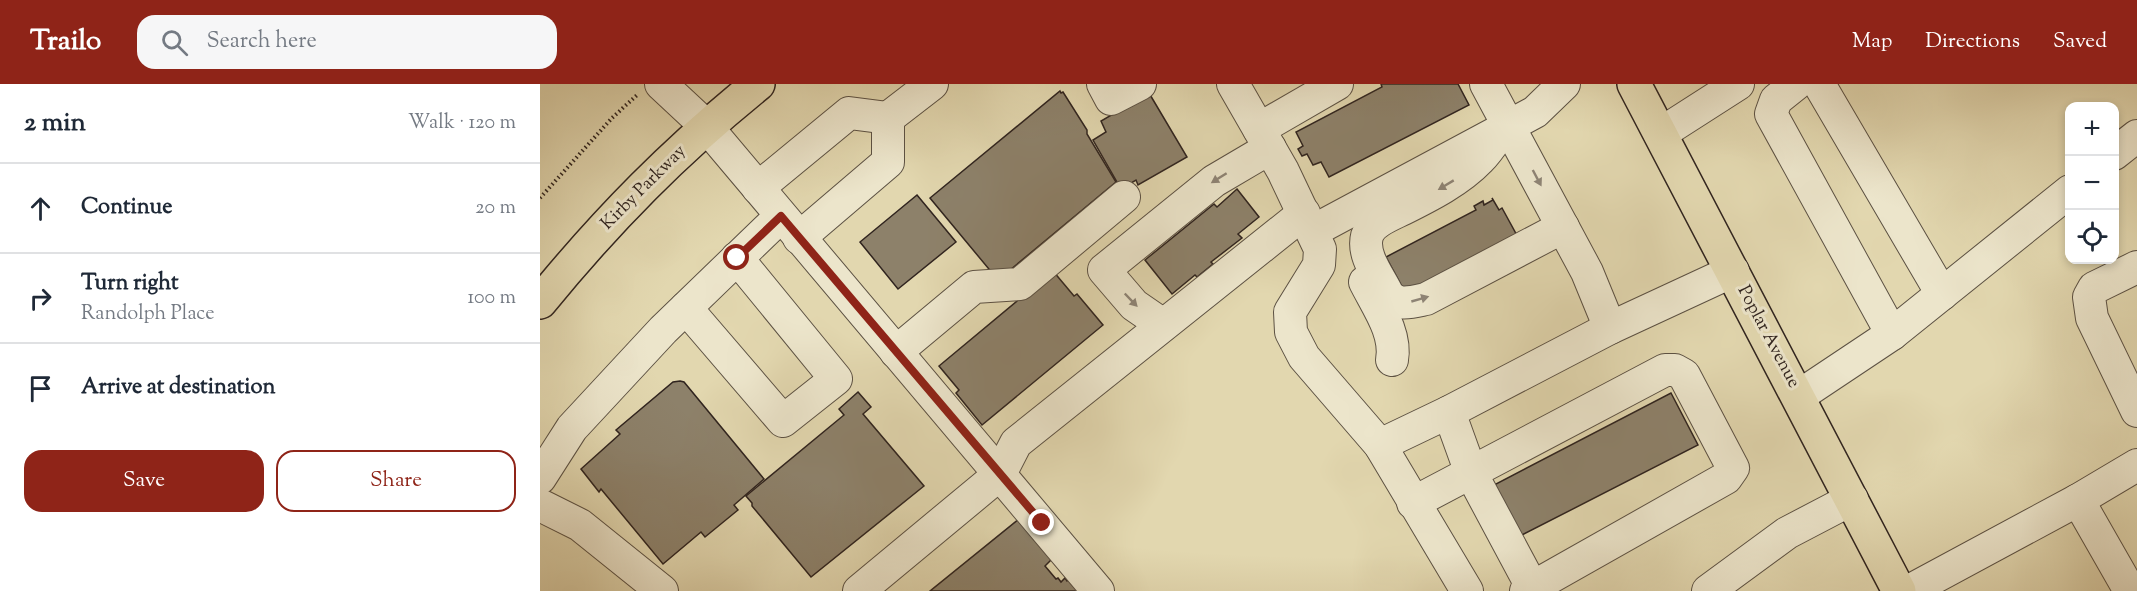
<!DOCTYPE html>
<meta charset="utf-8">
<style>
body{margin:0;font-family:"Sorts Mill Goudy",serif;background:#f6f6f7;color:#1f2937}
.controls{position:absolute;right:18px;top:18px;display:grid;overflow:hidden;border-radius:12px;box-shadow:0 3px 9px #0003}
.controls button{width:54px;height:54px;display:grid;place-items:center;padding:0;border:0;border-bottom:2px solid #e0e1e3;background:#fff;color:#1f2937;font:30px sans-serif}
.stop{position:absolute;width:18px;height:18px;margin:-14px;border:4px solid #8f2418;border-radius:50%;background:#fff}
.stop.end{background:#8f2418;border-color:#fff;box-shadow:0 2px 6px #0008}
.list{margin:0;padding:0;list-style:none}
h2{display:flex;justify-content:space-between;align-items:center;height:78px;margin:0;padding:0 24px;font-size:26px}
h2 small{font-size:20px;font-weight:400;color:#747a83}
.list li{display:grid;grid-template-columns:39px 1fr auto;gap:18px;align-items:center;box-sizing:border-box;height:90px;padding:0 24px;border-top:2px solid #e0e1e3}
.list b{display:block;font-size:22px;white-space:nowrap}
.list p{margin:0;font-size:20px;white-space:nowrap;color:#747a83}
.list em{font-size:20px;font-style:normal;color:#747a83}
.actions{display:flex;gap:12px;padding:18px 24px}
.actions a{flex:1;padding:14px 0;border:2px solid #8f2418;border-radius:18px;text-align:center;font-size:21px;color:#8f2418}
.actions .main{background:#8f2418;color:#fff}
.icon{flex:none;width:33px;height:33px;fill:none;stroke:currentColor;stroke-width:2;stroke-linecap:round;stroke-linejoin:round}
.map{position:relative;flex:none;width:1597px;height:507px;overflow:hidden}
header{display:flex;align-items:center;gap:36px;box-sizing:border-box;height:84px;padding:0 30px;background:#8f2418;color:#fff}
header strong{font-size:28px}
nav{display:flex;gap:33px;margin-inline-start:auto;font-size:21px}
.search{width:420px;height:54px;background:#f6f6f7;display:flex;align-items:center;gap:15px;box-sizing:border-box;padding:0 21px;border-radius:18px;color:#747a83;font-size:22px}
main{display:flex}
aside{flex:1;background:#fff}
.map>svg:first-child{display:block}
.building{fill:#8d816a;stroke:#30241f;stroke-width:1.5}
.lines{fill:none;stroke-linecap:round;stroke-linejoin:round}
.minor-casing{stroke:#5c5143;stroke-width:34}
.major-casing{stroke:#30241f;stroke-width:36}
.path{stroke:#30241f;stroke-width:4;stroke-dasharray:1.5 3;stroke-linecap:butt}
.minor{stroke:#ece5cb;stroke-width:32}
.major{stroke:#e2d7af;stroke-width:33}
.oneway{fill:#8e8475}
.route{stroke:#8f2418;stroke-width:8}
.labels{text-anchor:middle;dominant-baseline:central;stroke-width:6;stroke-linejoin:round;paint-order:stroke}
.street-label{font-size:18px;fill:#30241f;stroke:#ece5cb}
</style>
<header>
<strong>Trailo</strong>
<div class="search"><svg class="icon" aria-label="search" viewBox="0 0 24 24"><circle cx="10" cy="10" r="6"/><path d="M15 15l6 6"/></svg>Search here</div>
<nav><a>Map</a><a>Directions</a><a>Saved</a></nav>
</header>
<main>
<aside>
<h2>2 min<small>Walk · 120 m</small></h2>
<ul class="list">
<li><svg class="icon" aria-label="ahead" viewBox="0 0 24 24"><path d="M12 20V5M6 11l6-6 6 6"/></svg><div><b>Continue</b></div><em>20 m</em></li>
<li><svg class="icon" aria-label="right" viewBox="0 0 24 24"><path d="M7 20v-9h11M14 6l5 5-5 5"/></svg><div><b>Turn right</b><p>Randolph Place</p></div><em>100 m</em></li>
<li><svg class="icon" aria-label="arrive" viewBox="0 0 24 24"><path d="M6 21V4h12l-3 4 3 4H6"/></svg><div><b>Arrive at destination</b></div></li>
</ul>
<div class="actions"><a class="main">Save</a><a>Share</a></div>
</aside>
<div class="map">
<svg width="1597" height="507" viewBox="0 0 1597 507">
<rect width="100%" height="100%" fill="#e2d7af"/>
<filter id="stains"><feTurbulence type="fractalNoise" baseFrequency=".00333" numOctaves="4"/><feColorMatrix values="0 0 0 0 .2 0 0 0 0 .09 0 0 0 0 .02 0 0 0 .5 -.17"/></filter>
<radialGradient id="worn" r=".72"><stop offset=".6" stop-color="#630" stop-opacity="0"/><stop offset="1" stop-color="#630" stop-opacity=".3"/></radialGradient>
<g class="building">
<path d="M 841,0 L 918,0 L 929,21 L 789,93 L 781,78 L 773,81 L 767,70 L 762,72 L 758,65 L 763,62 L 756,48 L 842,3 Z"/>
<path d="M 520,7 L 521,9 L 523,8 L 547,46 L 547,50 L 576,98 L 458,196 L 390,114 Z"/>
<path d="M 609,9 L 647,73 L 598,101 L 596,96 L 581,105 L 553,56 L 566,48 L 561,37 Z"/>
<path d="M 697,105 L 719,133 L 698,150 L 702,154 L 671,178 L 673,180 L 657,193 L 655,191 L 632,210 L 605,176 L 674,120 L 677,123 Z"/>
<path d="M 377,111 L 416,158 L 358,205 L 320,158 Z"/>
<path d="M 952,114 L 959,126 L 962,124 L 980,157 L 866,210 L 846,173 L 936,126 L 934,122 L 943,117 L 944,121 L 953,116 Z"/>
<path d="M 513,187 L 534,212 L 537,210 L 563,241 L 442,341 L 416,309 L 419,306 L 399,282 Z"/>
<path d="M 140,297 L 144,298 L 224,395 L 194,421 L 198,426 L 165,453 L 161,448 L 123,480 L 61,405 L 59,408 L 41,385 L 80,350 L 76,346 L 133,298 Z"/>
<path d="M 318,308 L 331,323 L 323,330 L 384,402 L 271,493 L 212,422 L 212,419 L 206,412 L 304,331 L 299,325 Z"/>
<path d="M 1131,309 L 1158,361 L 980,452 L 954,401 Z"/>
<path d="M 479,435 L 512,475 L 505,482 L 516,495 L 518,494 L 521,498 L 525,494 L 527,497 L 531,494 L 541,507 L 390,507 Z"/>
</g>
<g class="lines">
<g class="minor-casing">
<g id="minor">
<path d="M 121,0 L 166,42 L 558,507"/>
<path d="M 563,0 L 571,15 L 600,0"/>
<path d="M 693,0 L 743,87 L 780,165 L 779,181 L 750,228 L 751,248 L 764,273 L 840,361 L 927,507"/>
<path d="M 946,0 L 1047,188 L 1070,244"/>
<path d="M 1256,0 L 1236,16 L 1231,30 L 1352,250"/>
<path d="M 1279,0 L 1402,210"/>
<path d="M 719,45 L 797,0"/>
<path d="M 962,46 C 955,56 948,67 940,75 C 919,97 889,112 863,125 C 851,131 831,138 827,152 C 822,171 838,191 846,207 C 854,224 872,218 886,215 L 1023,143"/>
<path d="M 1120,50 L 1198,0"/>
<path d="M 1574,70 L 1597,52"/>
<path d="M 218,104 L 309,29 L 348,34"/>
<path d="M 773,147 L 995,28 L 1024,0"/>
<path d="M 259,154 L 348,78 L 348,34 L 392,0"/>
<path d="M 1597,183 L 1554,204 L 1549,213 L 1552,234 L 1597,327"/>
<path d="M 825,198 C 837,222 857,249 852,276"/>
<path d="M 146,224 L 243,337 L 296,295 L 197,174"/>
<path d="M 623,241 L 594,221 L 564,186 L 674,97 L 730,64"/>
<path d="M 356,268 L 434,203 L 480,200 L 584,113"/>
<path d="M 1259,312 L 1352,250 L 1530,107"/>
<path d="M 909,328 L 931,389 L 992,503"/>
<path d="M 840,361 L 909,328 L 1070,244 L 1193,187"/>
<path d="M 0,394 L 32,344 L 123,246 L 241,132"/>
<path d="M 1538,416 L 1590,507"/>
<path d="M 873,419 L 1125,286 L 1135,286 L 1144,291 L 1193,384 L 1186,394 L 986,507"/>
<path d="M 0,421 L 40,441 L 122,507"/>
<path d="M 319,507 L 460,390 L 476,359 L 764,129"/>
<path d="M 1168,507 L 1247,449 L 1312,415"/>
<path d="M 1369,507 L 1538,416 L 1597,381"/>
</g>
</g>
<g class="major-casing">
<g id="major">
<path d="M 1094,0 L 1359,507"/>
<path d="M 0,218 C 68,135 135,67 218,0"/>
</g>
</g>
<path class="path" d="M 0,114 L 72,34 L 97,11"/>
<use href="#minor" class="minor"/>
<use href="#major" class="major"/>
</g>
<defs><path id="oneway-solid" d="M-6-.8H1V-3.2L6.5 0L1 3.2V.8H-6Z" transform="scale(1.5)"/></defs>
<g class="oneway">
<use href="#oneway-solid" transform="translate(679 94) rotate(148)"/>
<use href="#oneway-solid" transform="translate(997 94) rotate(62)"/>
<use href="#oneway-solid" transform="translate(906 101) rotate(149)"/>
<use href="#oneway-solid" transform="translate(880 215) rotate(-16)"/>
<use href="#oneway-solid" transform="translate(591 216) rotate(46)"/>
</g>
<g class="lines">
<path class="route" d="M 197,174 L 241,132 L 502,439"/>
</g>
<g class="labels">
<g class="street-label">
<text transform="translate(104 104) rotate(-45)">Kirby Parkway</text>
<text transform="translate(1228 253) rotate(62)">Poplar Avenue</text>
</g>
</g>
<rect width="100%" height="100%" filter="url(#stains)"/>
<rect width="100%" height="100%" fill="url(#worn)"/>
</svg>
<div class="controls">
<button>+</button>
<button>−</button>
<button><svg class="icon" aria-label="locate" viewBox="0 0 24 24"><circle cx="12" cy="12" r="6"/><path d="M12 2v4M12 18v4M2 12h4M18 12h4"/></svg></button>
</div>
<div class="stop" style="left:197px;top:174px"></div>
<div class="stop end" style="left:502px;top:439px"></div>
</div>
</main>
